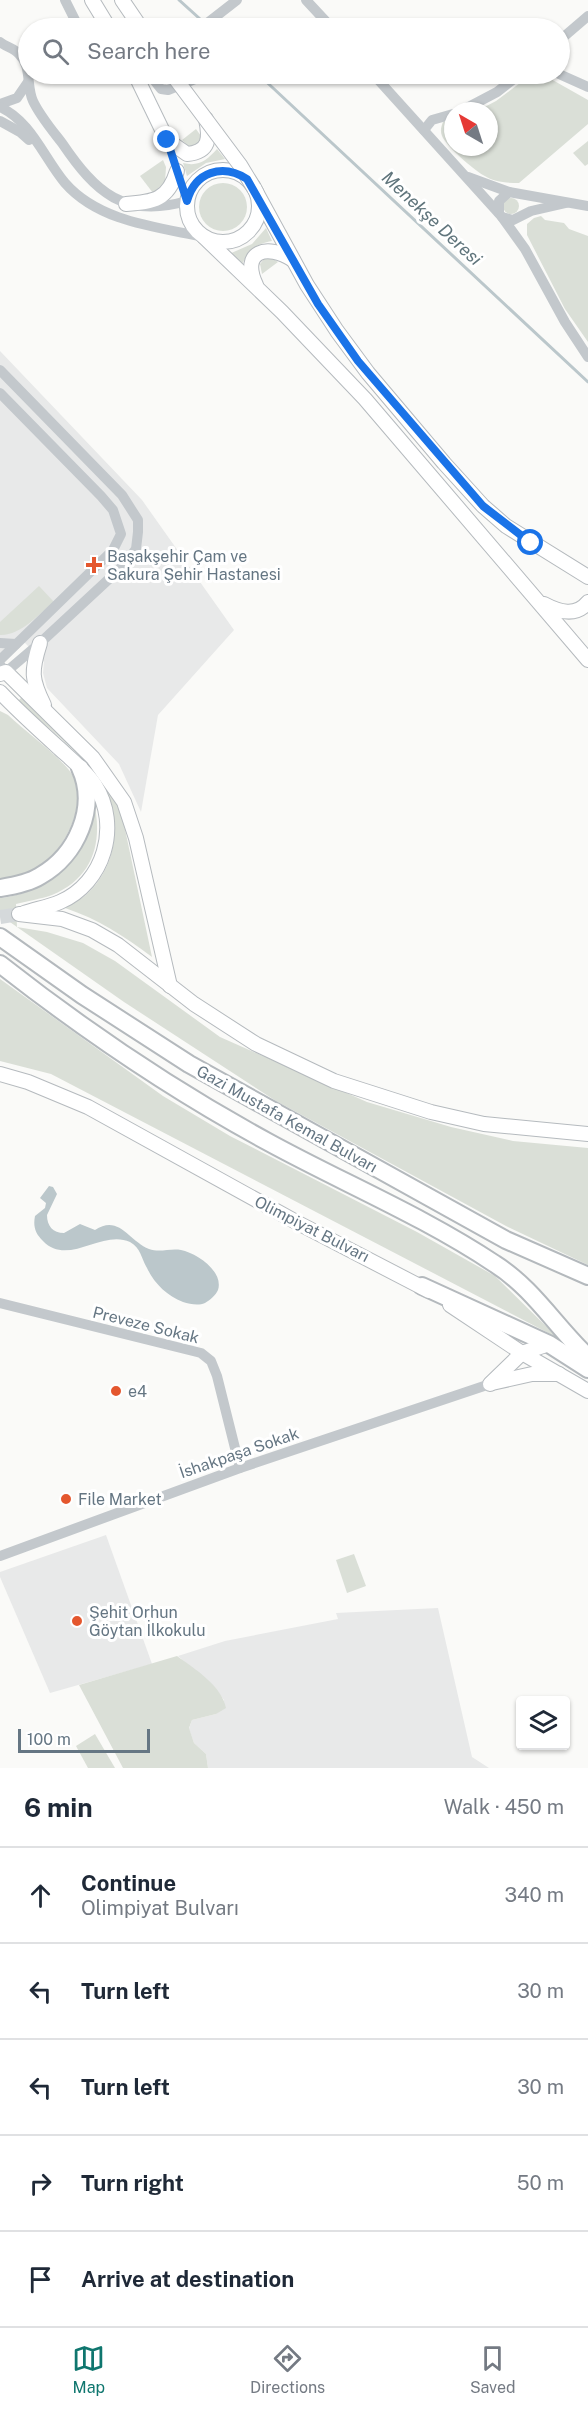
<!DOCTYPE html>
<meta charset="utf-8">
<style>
body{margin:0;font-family:"Public Sans",sans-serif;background:#f2f2f3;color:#1f2937}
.controls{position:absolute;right:18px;bottom:18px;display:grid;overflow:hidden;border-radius:6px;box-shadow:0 2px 4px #0004}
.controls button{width:54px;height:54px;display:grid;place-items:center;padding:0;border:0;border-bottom:2px solid #e0e1e3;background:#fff;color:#1f2937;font:30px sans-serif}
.compass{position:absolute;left:444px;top:102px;width:54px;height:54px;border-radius:50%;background:#fff;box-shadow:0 2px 4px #0004;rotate:321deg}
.scale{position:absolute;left:18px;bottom:15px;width:132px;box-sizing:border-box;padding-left:6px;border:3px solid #657683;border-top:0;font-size:16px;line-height:21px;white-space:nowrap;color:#657683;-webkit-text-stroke:4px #fff;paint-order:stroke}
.stop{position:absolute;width:18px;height:18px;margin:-14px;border:4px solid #1a73e8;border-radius:50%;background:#fff}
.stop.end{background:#1a73e8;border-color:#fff;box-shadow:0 2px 6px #0008}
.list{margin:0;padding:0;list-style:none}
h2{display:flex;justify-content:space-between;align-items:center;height:78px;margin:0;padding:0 24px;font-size:26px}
h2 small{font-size:20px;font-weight:400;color:#747a83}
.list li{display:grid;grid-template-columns:39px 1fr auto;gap:18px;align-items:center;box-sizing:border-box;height:96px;padding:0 24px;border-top:2px solid #e0e1e3}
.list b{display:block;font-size:22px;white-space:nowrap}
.list p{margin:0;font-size:20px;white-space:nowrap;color:#747a83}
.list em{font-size:20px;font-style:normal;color:#747a83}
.icon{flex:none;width:33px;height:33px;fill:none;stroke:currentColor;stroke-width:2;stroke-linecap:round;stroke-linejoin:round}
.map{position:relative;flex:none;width:588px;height:1768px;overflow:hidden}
.search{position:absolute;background:#fff;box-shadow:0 2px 4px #0004;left:18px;right:18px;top:18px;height:66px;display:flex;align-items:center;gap:15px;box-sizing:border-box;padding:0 21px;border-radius:33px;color:#747a83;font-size:22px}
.sheet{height:558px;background:#fff}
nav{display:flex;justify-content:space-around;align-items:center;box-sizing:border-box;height:84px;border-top:2px solid #e0e1e3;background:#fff;font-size:16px;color:#747a83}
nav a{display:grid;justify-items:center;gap:3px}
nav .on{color:#0f766e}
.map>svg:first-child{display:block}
.built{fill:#e8e9e9}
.green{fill:#dadfd7}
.water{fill:#bbc7cb}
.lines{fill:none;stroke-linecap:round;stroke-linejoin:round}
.stream{stroke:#bbc7cb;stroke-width:3}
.major-tunnel{stroke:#d5d9db;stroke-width:14;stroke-dasharray:14 7;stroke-linecap:butt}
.major-casing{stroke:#b5babe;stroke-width:16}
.highway-casing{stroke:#b4b9bd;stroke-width:20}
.minor{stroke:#c3c8cc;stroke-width:10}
.major{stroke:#fff;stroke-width:14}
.highway{stroke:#fff;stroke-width:16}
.major-bridge-casing{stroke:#b5babe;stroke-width:16;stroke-linecap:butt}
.major-bridge{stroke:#fff;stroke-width:14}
.route{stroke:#1a73e8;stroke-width:8}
.poi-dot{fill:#e4572e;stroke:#fff;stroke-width:2}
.labels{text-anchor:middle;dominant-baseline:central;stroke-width:6;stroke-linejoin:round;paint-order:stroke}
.poi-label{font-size:16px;fill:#657683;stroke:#fff;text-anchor:start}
.street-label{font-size:16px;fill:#657683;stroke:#fff}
.water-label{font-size:18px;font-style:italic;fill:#60757c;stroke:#fff}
</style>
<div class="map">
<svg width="588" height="1768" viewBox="0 0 588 1768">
<rect width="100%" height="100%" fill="#fafaf8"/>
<g class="built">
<path d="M 0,351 L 142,500 L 234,630 L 158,715 L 141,812 L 119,764 L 47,688 L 43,673 L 44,662 L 19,637 L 0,654 Z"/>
<path d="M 106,1535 L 152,1664 L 50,1693 L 0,1577 L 0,1572 Z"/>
<path d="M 438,1608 L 472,1757 L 489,1768 L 208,1768 L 206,1754 L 194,1743 L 189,1729 L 192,1720 L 216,1714 L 224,1700 L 214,1687 L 178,1656 L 225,1641 L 338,1619 L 336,1613 Z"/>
</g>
<g class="green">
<path d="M 532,74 L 542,74 L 588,100 L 588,124 L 519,183 C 506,183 494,182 483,175 C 473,169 446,146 442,136 C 440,131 441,127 443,122 L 453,119 L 453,147 L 489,147 L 489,111 L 477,111 L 496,101 Z"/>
<path d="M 196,129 L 201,136 L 199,142 L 193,147 L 187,145 L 182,140 Z"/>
<path d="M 588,141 L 588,164 L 585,166 L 573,153 Z"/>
<path d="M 217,149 L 225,159 L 206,163 L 187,176 L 183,163 C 199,167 207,160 217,149 Z"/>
<path d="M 163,160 L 166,167 L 165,182 L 153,193 L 140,176 Z"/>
<circle cx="223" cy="207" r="24"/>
<circle cx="511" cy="206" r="8"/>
<path d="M 541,216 L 545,220 L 564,223 L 569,229 L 588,236 L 588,342 L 565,309 L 527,235 L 527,224 L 534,218 Z"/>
<path d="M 266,228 L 272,241 C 256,244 250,249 242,264 L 229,254 L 252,244 Z"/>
<path d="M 270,257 L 278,262 L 262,274 L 260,264 L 264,259 Z"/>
<path d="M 39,586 L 54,602 C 39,614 20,636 0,635 L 0,622 Z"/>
<path d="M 22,697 L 94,765 L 107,782 L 122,815 L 152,957 C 124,936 98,919 65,908 C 72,903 82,899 88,893 C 118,865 123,816 101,782 C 81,752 44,725 18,701 Z"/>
<path d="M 0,711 L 8,715 C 26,732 54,752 69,770 C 91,797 67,846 43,864 C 31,872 14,876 0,880 Z"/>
<path d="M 94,802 C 103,843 93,878 52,895 C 41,899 27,901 16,904 L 17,927 L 47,932 L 83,943 L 115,961 L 220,1037 L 367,1102 L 451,1127 L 513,1141 L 588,1148 L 588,1265 L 506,1226 L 276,1101 L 124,1002 L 17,927 L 0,915 L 0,898 C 27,896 60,879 75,855 C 84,840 88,819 94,802 Z"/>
<path d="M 0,979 L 163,1096 L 230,1136 L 417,1232 L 495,1276 L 558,1338 L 51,1074 L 0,1061 Z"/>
<path d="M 354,1554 L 366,1586 L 347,1593 L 336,1560 Z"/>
<path d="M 177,1656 C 195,1669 222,1686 226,1708 L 216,1714 L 192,1720 L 189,1728 L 194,1743 L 206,1754 L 208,1768 L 123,1768 L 79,1685 Z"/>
<path d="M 95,1734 L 115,1768 L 88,1768 L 76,1746 Z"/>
</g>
<path class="water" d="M 49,1186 L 53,1187 L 57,1194 L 47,1215 C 47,1226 53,1233 64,1233 L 80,1224 L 95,1230 C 119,1214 129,1241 149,1249 C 160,1253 170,1248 181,1250 C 196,1253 224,1271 218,1290 C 216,1295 210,1300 205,1303 C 198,1306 190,1304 183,1302 C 167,1296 154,1283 147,1268 C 141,1258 141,1248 130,1242 C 102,1229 68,1267 43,1241 C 35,1233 33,1226 35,1216 L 45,1208 L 46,1203 L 40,1198 Z"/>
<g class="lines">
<g class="stream">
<path d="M 179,0 L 210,28"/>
<path d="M 258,74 L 588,382"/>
</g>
<path class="major-tunnel" d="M 0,917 L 19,914"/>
<g class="major-casing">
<g id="major">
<path d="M 92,0 L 109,28"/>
<path d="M 122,0 L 141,28"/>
<path d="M 167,140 L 187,154 C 210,152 210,138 206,119"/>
<circle cx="223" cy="206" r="36"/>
<path d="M 254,188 L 307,285 L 337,331 L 368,373 L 444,463 L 483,506 L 506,526 L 588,577"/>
<path d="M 126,204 C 154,202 168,200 177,171"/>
<path d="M 204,237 L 282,312 L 365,399 L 588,660"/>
<path d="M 256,285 C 240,251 267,243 293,260"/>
<path d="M 544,604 C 559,612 576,617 588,602"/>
<path d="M 40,643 C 31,671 31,679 44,705"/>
<path d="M 0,674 L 6,672 L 93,758 L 124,802 L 136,838 L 170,986"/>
<path d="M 0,692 C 19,712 39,730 60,749 C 72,760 86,771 95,785 C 121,826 104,883 60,902 C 48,907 36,909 24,913"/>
<path d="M 19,914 L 62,919 L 92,930 L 118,945 L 194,1004 L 256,1044 L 334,1081 L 431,1112 L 484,1124 L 588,1134"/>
<path d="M 0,1074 L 28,1082 L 88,1107 L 298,1223 L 429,1291"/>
<path d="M 450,1305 L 522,1353 L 588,1391"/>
<path d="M 492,1383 L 532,1374 L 559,1374"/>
<path d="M 490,1384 L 522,1353 L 549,1344"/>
</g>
</g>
<g class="highway-casing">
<g id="highway">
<path d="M 0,888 C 13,886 29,883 40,876 C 77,855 98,807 80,768"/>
<path d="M 0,937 L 82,995 L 189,1064 L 506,1240 L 588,1276"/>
<path d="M 0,964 C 84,1030 174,1091 268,1142 C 343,1183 423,1216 495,1264 C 533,1288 556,1327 588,1357"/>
<path d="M 422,1286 L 549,1344 L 588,1369"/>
</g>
</g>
<g class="minor">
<path d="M 65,0 L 79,28"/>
<path d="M 306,0 L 332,28"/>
<path d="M 201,28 L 237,0"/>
<path d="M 560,40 L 588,16"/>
<path d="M 0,42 C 6,47 14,48 19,54 C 32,66 26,86 33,101 C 40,116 52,130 62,143 C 96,193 124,219 187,201"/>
<path d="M 112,74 L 129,78 L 141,75"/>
<path d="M 149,74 L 161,89 L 168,90 L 207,74"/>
<path d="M 373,74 L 502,217 L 513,220 L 531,211 L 566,203"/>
<path d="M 559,74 L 588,87"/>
<path d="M 0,104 L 17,98 L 28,82"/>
<path d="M 0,107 C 31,121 44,158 65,183 C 99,222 157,227 204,237"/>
<path d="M 461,111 L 497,92 L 520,74"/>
<path d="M 0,121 L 20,132 L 29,140"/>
<path d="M 424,130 L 432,120 L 453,114"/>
<path d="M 468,177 L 509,192"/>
<path d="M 499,213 L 499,201 L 509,192 L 588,206"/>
<path d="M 502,217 L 525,249 L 565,322 L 588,357"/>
<path d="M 0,370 L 122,495 L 138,520 L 138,532 L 136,549 L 123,566 L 40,643 L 6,672 L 0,665"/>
<path d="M 0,393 L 101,496 L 113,510 L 121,534 L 113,550 L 0,660"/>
<path d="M 0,643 L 16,644"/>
<path d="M 0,1303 L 201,1353 L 211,1361 L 217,1376 L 240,1468"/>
<path d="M 0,1556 L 240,1468 L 490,1384"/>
</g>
<use href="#major" class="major"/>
<use href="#highway" class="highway"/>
<g class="major-bridge-casing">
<g id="major-bridge">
<path d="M 135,74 L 167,140"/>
<path d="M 172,74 L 240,165 L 254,188"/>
</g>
</g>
<use href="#major-bridge" class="major-bridge"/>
</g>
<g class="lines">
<path class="route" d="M 167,140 L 187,201 C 195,172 222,163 247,179 L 318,304 L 358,361 L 483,506 L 531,543"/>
</g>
<g class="poi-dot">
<path d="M91 556h6v6h6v6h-6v6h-6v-6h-6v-6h6z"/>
<circle cx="116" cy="1391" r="6"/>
<circle cx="66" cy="1499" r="6"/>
<circle cx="77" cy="1621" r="6"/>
</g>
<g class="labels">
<g class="poi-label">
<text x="107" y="556">Başakşehir Çam ve<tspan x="107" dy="18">Sakura Şehir Hastanesi</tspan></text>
<text x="128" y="1391">e4</text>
<text x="78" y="1499">File Market</text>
<text x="89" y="1612">Şehit Orhun<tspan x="89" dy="18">Göytan İlkokulu</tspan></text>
</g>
<g class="street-label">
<text transform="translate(287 1119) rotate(29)">Gazi Mustafa Kemal Bulvarı</text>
<text transform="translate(312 1229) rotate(27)">Olimpiyat Bulvarı</text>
<text transform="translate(146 1325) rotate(14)">Preveze Sokak</text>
<text transform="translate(239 1453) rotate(-19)">İshakpaşa Sokak</text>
</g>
<g class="water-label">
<text transform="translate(432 218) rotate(43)">Menekşe Deresi</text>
</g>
</g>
</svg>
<div class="controls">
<button><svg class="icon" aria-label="layers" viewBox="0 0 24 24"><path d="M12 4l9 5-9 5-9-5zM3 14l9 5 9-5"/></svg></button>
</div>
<svg class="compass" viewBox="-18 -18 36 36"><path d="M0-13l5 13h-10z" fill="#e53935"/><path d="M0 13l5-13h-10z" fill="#747a83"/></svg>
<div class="scale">100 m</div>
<div class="stop" style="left:531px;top:543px"></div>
<div class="stop end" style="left:167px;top:140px"></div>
<div class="search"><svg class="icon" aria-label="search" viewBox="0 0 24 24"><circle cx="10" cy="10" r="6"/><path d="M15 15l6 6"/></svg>Search here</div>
</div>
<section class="sheet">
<h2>6 min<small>Walk · 450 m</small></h2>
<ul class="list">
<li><svg class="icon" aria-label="ahead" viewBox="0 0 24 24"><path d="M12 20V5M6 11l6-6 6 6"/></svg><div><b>Continue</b><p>Olimpiyat Bulvarı</p></div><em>340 m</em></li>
<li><svg class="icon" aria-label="left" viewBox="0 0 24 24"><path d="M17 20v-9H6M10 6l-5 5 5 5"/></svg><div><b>Turn left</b></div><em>30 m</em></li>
<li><svg class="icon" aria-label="left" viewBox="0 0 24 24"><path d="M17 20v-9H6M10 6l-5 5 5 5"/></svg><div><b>Turn left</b></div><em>30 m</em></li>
<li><svg class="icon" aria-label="right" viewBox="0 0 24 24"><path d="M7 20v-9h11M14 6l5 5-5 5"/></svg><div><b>Turn right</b></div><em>50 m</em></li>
<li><svg class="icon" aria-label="arrive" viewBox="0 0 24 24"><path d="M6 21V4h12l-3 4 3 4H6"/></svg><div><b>Arrive at destination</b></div></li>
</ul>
</section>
<nav>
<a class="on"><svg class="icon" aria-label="map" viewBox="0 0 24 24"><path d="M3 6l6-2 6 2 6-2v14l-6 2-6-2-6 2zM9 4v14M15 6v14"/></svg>Map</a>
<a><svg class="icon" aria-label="directions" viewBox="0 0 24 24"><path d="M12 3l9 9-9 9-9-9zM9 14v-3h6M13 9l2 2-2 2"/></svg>Directions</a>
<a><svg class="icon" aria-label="saved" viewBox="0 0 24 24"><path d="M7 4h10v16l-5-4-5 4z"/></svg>Saved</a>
</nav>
